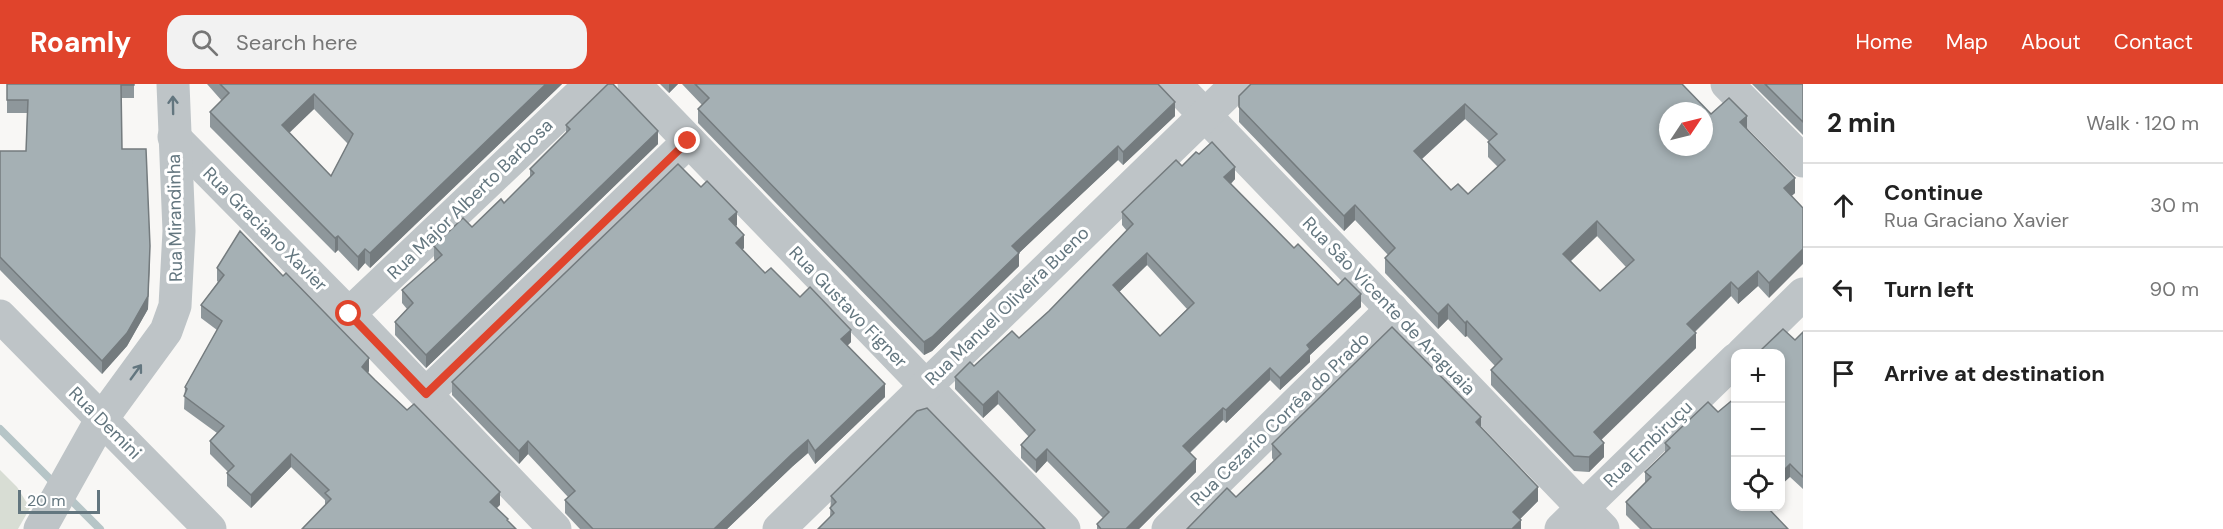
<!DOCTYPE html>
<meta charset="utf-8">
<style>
body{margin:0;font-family:"DM Sans",sans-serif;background:#f2f2f2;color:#222}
.controls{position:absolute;right:18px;bottom:18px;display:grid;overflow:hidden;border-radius:12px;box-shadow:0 3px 9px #0003}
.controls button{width:54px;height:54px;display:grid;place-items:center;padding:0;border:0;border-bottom:2px solid #e0e0e0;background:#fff;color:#222;font:30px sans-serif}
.compass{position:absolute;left:1659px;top:18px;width:54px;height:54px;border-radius:50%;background:#fff;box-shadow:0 3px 9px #0003;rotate:55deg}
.scale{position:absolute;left:18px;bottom:15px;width:82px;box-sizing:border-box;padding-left:6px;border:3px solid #63767f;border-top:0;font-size:16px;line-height:21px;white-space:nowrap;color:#63767f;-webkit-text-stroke:4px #fff;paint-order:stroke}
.stop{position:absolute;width:18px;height:18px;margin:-14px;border:4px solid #e0442c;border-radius:50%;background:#fff}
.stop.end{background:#e0442c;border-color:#fff;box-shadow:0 2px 6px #0008}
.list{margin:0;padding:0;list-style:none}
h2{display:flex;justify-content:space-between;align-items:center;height:78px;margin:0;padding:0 24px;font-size:26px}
h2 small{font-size:20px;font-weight:400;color:#767676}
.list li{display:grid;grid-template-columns:39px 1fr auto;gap:18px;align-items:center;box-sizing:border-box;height:84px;padding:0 24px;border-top:2px solid #e0e0e0}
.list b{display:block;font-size:22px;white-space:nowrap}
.list p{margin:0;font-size:20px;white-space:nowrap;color:#767676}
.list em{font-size:20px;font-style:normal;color:#767676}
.icon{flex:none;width:33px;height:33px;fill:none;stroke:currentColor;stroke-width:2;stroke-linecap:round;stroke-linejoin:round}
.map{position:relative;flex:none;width:1803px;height:445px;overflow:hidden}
header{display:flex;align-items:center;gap:36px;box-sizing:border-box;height:84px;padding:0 30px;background:#e0442c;color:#fff}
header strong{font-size:28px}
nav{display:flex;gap:33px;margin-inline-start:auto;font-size:21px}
.search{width:420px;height:54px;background:#f2f2f2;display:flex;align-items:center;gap:15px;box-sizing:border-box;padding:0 21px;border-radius:18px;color:#767676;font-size:22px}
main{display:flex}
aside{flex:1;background:#fff}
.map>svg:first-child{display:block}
.green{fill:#d8ddd4}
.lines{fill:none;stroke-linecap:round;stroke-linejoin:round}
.stream{stroke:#b6c5c7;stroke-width:8}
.minor{stroke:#bec4c7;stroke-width:33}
.wall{fill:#8e979b;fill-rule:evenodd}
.shaded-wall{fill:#747b7e}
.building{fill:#a5b0b4;stroke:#747b7e;stroke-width:1.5;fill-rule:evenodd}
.oneway{stroke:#63767f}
.route{stroke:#e0442c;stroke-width:8}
.labels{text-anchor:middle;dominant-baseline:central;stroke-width:6;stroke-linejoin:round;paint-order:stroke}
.street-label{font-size:18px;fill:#63767f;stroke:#fff}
</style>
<header>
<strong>Roamly</strong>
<div class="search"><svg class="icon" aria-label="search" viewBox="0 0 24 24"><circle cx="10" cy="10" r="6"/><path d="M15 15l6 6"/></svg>Search here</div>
<nav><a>Home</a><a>Map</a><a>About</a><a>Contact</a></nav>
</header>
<main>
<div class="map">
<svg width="1803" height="445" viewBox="0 0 1803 445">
<rect width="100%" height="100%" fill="#f8f7f5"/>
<path class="green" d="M 0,386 L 17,403 L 30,424 L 18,445 L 0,445 Z"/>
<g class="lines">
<g class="stream">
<path d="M 0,345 L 57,402"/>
<path d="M 66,411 L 100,445"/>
</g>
<g class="minor">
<path d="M 634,0 L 1064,445"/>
<path d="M 1175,0 L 1603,445"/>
<path d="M 1727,0 L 1803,77"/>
<path d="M 174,53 L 349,230 L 555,445"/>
<path d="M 349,230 L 591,0"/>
<path d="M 0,232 L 210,445"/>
<path d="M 1742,270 L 1803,210"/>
<path d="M 426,310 L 689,57"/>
<path d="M 40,445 L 101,336 L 166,247 L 175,222 L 179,147 L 173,0"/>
<path d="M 779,445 L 1237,0"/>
<path d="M 1168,445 L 1392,225"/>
<path d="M 1561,445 L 1736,275"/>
</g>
</g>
<g class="wall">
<path d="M 7,0 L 134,0 L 134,14 L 121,14 L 122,65 L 150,175 L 148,225 L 127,262 L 102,290 L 0,186 L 0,67 L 26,67 L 27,29 L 7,29 Z"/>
<path d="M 207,0 L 562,0 L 370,184 L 365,179 L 358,187 L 338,166 L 335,169 L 210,43 L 210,28 L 222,17 ZM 314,25 L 348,60 L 331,92 L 289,48 Z"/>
<path d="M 660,0 L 678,0 L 669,9 Z"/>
<path d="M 682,0 L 1158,0 L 1175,32 L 1123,81 L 1118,76 L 1046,143 L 1019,169 L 1019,182 L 932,267 L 924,271 L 698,39 L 698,25 L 702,21 Z"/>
<path d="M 1752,0 L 1803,0 L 1803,51 Z"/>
<path d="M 1684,2 L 1711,30 L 1747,44 L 1795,109 L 1791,112 L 1769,214 L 1758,202 L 1738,220 L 1731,212 L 1695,248 L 1696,264 L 1601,355 L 1604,373 L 1589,388 L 1574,387 L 1491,301 L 1491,286 L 1495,282 L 1467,252 L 1465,253 L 1448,235 L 1438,245 L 1385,189 L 1385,174 L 1388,171 L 1355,136 L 1344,147 L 1239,38 L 1239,12 ZM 1465,35 L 1489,57 L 1488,58 L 1488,73 L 1498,83 L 1468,110 L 1451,106 L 1422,75 ZM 1597,152 L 1626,183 L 1600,207 L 1571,177 Z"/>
<path d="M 566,41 L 658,60 L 426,284 L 395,251 L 395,238 L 407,225 L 402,219 L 402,206 L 435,177 L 434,175 L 434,162 L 472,143 L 504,119 L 530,93 L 530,85 L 566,49 Z"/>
<path d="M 1182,82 L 1235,95 L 1231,100 L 1294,164 L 1338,201 L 1361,223 L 1310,271 L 1310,278 L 1280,306 L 1270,296 L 1226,339 L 1223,336 L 1190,369 L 1196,388 L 1139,445 L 1097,445 L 1097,440 L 1103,434 L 1047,377 L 1036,389 L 1021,374 L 1021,361 L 1029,353 L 998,320 L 983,334 L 955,305 L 955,293 L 974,282 L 1019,254 L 1049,227 L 1127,147 L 1122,141 L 1122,128 ZM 1147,181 L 1187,225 L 1160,252 L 1119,208 Z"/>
<path d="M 701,103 L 737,141 L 736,142 L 744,164 L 742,166 L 765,189 L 800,213 L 851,258 L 847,262 L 885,313 L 815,380 L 808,369 L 793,382 L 727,445 L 580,445 L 565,429 L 565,416 L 568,413 L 528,370 L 519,380 L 452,311 L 452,298 Z"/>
<path d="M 217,184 L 369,287 L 368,289 L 500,421 L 325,420 L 325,416 L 291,383 L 251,424 L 227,402 L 227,389 L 228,388 L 210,370 L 210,357 L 217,349 L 184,325 L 185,303 L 217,246 L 201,234 L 201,221 L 218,198 L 217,197 Z"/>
<path d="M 1803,248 L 1803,405 L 1790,393 L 1780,270 L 1762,270 L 1762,265 L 1795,256 Z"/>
<path d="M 927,324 L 830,433 L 831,412 Z"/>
<path d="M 1721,327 L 1736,423 L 1788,445 L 1640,445 L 1626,431 L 1626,418 L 1645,399 L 1645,388 L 1665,369 L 1665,359 Z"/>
<path d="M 1481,344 L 1538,417 L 1520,435 L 1521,445 L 1236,413 L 1274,377 L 1272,374 L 1272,360 Z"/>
</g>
<g class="shaded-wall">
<path d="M 546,0 L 562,0 L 370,184 L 370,169 Z"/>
<path d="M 669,0 L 678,0 L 669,9 Z"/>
<path d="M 314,10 L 314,25 L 282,56 L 282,41 Z"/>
<path d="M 1175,18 L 1175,32 L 1123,81 L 1123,68 Z"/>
<path d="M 1465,20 L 1465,35 L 1414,82 L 1414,67 Z"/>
<path d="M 1747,32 L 1747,47 L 1740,38 Z"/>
<path d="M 658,47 L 658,60 L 426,284 L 426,271 Z"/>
<path d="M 1118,62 L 1118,76 L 1019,169 L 1019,182 L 932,267 L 924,271 L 924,258 L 1012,162 Z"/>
<path d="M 1235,83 L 1235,95 L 1224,106 L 1224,93 Z"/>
<path d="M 1795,94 L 1795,109 L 1784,119 L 1784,104 Z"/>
<path d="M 1355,121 L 1355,136 L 1344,147 L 1344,132 Z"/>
<path d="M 737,128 L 737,141 L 729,148 L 729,135 Z"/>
<path d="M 1597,137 L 1597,152 L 1563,184 L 1563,170 Z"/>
<path d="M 744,151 L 744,164 L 736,172 L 736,159 Z"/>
<path d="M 338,152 L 338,166 L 335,169 L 335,154 Z"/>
<path d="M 150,162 L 148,225 L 127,262 L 102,290 L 102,277 Z"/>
<path d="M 365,165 L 365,179 L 358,187 L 358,173 Z"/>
<path d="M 1803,165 L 1803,180 L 1769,214 L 1769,199 Z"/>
<path d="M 1147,169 L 1147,181 L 1113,214 L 1113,201 Z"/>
<path d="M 1758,187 L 1758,202 L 1738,220 L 1738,205 Z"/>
<path d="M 1731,198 L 1731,212 L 1687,255 L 1687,240 Z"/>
<path d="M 1361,210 L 1361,223 L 1310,271 L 1310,278 L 1280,306 L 1280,294 L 1307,261 Z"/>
<path d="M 1448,220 L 1448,235 L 1438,245 L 1438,230 Z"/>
<path d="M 1467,237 L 1467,252 L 1465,253 L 1465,239 Z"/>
<path d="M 851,246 L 851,258 L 841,268 L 841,255 Z"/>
<path d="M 1696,249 L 1696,264 L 1594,363 L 1594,348 Z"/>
<path d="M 369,274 L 369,287 L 362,296 L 362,283 Z"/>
<path d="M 1270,284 L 1270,296 L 1226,339 L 1226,326 Z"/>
<path d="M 885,300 L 885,313 L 815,380 L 815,367 Z"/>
<path d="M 998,307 L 998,320 L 983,334 L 983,321 Z"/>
<path d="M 1223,324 L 1223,336 L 1183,375 L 1183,362 Z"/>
<path d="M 1481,333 L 1481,347 L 1476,338 Z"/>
<path d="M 808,356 L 808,369 L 793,382 L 727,445 L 714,445 L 793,369 Z"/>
<path d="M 528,357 L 528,370 L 519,380 L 519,367 Z"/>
<path d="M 1604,359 L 1604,373 L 1589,388 L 1589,373 Z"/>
<path d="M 1047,365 L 1047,377 L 1036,389 L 1036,376 Z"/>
<path d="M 291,370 L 291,383 L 251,424 L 251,411 Z"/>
<path d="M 1196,375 L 1196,388 L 1139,445 L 1126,445 Z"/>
<path d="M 1790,380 L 1790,393 L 1780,402 L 1780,390 Z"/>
<path d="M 1538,403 L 1538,417 L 1513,442 L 1513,428 Z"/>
<path d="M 500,408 L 500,421 L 490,431 L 490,418 Z"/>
<path d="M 1521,436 L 1521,445 L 1512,445 Z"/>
</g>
<g class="building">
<path d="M 7,0 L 134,0 L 134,1 L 121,1 L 122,65 L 146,65 L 150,162 L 148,212 L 127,249 L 102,277 L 0,173 L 0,67 L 26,67 L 28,16 L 7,16 Z"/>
<path d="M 220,0 L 546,0 L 370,169 L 365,165 L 358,173 L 338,152 L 335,154 L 210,28 L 229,9 ZM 314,10 L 353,50 L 331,92 L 282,41 Z"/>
<path d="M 608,0 L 613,0 L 658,47 L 426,271 L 395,238 L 413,219 L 402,206 L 442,171 L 434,162 L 463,134 L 472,143 L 501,115 L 504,119 L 534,89 L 530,85 L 570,45 L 566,41 Z"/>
<path d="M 695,0 L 1158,0 L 1175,18 L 1123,68 L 1118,62 L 1046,130 L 1012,162 L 1019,169 L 932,253 L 924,258 L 698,25 L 709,14 Z"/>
<path d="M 1251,0 L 1682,0 L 1711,30 L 1729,14 L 1747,32 L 1740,38 L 1795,94 L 1784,104 L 1803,124 L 1803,165 L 1769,199 L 1758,187 L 1738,205 L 1731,198 L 1687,240 L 1696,249 L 1594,348 L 1604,359 L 1589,373 L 1574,372 L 1491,286 L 1502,275 L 1467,237 L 1465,239 L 1448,220 L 1438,230 L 1385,174 L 1395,164 L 1355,121 L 1344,132 L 1239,23 L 1239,12 ZM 1465,20 L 1497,50 L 1488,58 L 1505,76 L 1468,110 L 1458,100 L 1451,106 L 1414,67 ZM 1668,27 L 1704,27 L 1704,63 L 1668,63 ZM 1597,137 L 1634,176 L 1600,207 L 1563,170 Z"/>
<path d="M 1765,0 L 1803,0 L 1803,38 Z"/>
<path d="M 1212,58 L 1235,83 L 1224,93 L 1294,164 L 1298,160 L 1338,201 L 1345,194 L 1361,210 L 1307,261 L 1310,265 L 1280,294 L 1270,284 L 1226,326 L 1223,324 L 1183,362 L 1196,375 L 1126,445 L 1101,445 L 1097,440 L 1109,428 L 1047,365 L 1036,376 L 1021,361 L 1035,346 L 998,307 L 983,321 L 955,293 L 970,278 L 974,282 L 1012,247 L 1019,254 L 1049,227 L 1133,140 L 1122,128 L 1176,76 L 1182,82 L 1196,68 L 1199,70 ZM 1147,169 L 1194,219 L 1160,252 L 1113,201 Z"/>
<path d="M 678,80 L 701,103 L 707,97 L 737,128 L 729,135 L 744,151 L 736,159 L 765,189 L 771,184 L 800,213 L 810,203 L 851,246 L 841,255 L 885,300 L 815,367 L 808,356 L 793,369 L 714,445 L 593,445 L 565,416 L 575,407 L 528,357 L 519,367 L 452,298 Z"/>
<path d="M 240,147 L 283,192 L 286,189 L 369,274 L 362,283 L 375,296 L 407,326 L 414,320 L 500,408 L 490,418 L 508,435 L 507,436 L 516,445 L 302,445 L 331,415 L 325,409 L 329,406 L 291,370 L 251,411 L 227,389 L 234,382 L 210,357 L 224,342 L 184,312 L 187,305 L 185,303 L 222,237 L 201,221 L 224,191 L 217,184 Z"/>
<path d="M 1392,243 L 1481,333 L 1476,338 L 1538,403 L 1513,428 L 1521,436 L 1512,445 L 1187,445 L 1227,404 L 1236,413 L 1281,370 L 1272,360 Z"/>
<path d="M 1783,245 L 1795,256 L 1803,248 L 1803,393 L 1790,380 L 1780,390 L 1780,270 L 1766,270 L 1762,265 Z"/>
<path d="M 1736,313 L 1736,423 L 1767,423 L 1788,445 L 1652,445 L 1626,418 L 1651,393 L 1645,388 L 1670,364 L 1665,359 L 1708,318 L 1718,328 Z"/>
<path d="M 927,324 L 1045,445 L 818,445 L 834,429 L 830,424 L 836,418 L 831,412 L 917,327 Z"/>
</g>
<defs><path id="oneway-shaft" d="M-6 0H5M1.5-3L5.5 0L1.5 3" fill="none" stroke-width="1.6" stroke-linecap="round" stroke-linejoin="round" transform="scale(1.5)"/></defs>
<g class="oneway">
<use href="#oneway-shaft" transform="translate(173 21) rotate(-91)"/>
<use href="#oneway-shaft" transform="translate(136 288) rotate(-54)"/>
</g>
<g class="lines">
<path class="route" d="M 349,230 L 426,310 L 688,57"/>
</g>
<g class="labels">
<g class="street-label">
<text transform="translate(470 115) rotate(-44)">Rua Major Alberto Barbosa</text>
<text transform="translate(175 134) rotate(-91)">Rua Mirandinha</text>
<text transform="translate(265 145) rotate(45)">Rua Graciano Xavier</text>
<text transform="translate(1007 222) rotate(-44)">Rua Manuel Oliveira Bueno</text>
<text transform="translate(1389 222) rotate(46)">Rua São Vicente de Araguaia</text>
<text transform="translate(848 223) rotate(46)">Rua Gustavo Figner</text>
<text transform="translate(1280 335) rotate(-44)">Rua Cezario Corrêa do Prado</text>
<text transform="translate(105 339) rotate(45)">Rua Demini</text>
<text transform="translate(1648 360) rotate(-44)">Rua Embiruçu</text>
</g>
</g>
</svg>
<div class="controls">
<button>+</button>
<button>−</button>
<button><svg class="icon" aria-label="locate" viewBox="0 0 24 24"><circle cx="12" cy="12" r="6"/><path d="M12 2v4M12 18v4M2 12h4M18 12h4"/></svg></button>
</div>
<svg class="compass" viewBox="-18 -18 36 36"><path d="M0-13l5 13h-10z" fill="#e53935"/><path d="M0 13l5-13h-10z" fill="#767676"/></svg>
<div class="scale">20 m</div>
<div class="stop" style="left:349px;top:230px"></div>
<div class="stop end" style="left:688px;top:57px"></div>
</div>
<aside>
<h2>2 min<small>Walk · 120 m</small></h2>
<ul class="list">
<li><svg class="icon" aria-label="ahead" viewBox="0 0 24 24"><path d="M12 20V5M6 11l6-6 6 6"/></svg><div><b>Continue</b><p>Rua Graciano Xavier</p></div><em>30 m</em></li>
<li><svg class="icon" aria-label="left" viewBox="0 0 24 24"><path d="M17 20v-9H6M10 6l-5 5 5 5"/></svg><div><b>Turn left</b></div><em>90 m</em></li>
<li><svg class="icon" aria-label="arrive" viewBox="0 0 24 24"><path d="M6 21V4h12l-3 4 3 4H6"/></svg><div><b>Arrive at destination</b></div></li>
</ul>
</aside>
</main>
